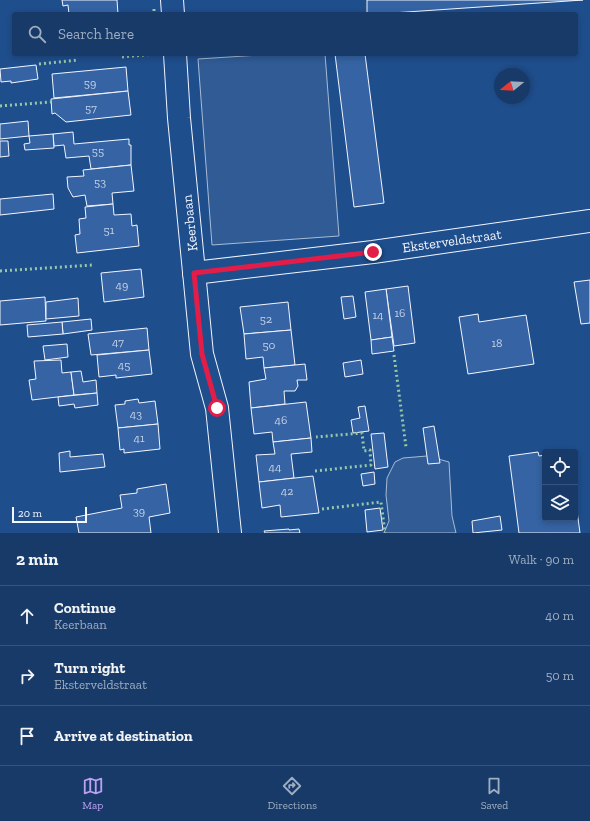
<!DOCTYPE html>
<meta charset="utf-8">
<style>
body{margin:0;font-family:"Zilla Slab",serif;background:#244571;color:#f1f3f6}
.controls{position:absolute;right:12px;bottom:12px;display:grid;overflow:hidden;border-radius:4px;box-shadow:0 2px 6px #0003}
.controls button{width:36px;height:36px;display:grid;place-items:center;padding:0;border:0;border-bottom:1px solid #36547d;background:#173a69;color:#f1f3f6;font:20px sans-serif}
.compass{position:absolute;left:494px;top:68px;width:36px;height:36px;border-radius:50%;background:#173a69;box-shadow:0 2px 6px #0003;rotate:252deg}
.scale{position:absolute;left:12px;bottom:10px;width:75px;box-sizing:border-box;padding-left:4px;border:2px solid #f2f6ff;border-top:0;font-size:11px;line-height:14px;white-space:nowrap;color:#f2f6ff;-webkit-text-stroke:3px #1f4e8c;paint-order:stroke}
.stop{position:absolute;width:12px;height:12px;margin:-9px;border:3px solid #e11d48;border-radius:50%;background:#fff}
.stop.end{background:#e11d48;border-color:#fff;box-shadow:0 1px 4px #0008}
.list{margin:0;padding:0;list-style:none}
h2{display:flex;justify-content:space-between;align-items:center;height:52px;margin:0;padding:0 16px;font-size:17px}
h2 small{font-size:13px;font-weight:400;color:#9eadc0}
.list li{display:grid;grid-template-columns:26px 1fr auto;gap:12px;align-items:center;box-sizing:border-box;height:60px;padding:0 16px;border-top:1px solid #36547d}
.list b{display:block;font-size:15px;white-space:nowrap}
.list p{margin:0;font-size:13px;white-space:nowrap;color:#9eadc0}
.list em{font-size:13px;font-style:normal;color:#9eadc0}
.icon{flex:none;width:22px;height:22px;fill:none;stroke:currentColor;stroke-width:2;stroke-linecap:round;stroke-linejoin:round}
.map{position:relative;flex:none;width:590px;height:533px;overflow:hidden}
.search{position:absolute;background:#173a69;box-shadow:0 2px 6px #0003;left:12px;right:12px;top:12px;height:44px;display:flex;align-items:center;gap:10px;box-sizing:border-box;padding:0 14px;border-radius:4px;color:#9eadc0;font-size:15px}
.sheet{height:232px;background:#173a69}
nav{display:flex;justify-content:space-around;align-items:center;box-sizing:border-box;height:56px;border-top:1px solid #36547d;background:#173a69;font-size:11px;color:#9eadc0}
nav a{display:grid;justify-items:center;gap:2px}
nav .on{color:#bca0f2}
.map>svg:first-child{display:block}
.built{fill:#305b95;stroke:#a8bbd7}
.building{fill:#3563a3;stroke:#f2f6ff}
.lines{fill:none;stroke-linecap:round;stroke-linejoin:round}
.minor-casing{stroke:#f2f6ff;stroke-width:24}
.minor{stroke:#1f4e8c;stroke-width:22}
.hedge{stroke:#97c8a6;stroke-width:3;stroke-dasharray:2 3;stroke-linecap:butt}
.route{stroke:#e11d48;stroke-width:5}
.labels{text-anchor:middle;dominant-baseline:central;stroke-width:3;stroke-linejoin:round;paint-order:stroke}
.number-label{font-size:12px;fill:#c3d1e8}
.street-label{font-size:14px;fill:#f2f6ff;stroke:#1f4e8c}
</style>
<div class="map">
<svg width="590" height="533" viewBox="0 0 590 533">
<rect width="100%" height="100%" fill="#1f4e8c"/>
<g class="built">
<path d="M 276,54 L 325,54 L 339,236 L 212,245 L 198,59 Z"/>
<path d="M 427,456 L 449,462 L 452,516 L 456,533 L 384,533 L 389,521 L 386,495 L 387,478 L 395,462 L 403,458 Z"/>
</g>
<g class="building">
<path d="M 62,0 L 117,0 L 118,14 L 69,14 L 68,5 L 63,6 Z"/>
<path d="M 367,0 L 583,0 L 377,14 L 367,14 Z"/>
<path d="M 335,54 L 365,54 L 384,203 L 354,207 Z"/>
<path d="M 36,65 L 38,79 L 11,83 L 11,81 L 1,82 L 0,69 Z"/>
<path d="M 126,67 L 128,91 L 54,98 L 52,74 Z"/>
<path d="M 128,91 L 131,115 L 66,122 L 55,113 L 52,114 L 51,99 Z"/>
<path d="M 28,121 L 29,136 L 0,139 L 0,124 Z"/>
<path d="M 73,132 L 74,144 L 129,139 L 129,145 L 131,145 L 131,165 L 91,169 L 89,156 L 66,158 L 64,145 L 54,146 L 53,134 Z"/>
<path d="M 53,134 L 54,148 L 25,150 L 24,144 L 30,143 L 29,136 Z"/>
<path d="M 0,141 L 8,141 L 9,156 L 0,157 Z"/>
<path d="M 131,165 L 134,191 L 112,193 L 113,204 L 87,206 L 85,195 L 73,197 L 68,188 L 67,177 L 84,176 L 83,170 Z"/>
<path d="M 53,194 L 54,209 L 0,215 L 0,199 Z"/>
<path d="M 113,204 L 114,215 L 131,214 L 132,226 L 137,225 L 139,246 L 77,253 L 75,235 L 80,234 L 79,219 L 86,218 L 85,207 Z"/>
<path d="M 141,269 L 144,297 L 104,302 L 101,273 Z"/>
<path d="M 590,280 L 590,323 L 581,324 L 574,282 Z"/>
<path d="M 408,286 L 415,343 L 394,346 L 386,289 Z"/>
<path d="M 386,289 L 392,337 L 371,340 L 365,292 Z"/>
<path d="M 353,296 L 356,317 L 344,319 L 341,297 Z"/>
<path d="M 45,297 L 46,321 L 0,325 L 0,301 Z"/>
<path d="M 78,298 L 79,316 L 46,319 L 46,302 Z"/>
<path d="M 288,302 L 291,330 L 244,334 L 240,307 Z"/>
<path d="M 478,314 L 479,322 L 526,315 L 534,364 L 468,374 L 459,317 Z"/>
<path d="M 91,319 L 92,330 L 63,334 L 62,322 Z"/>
<path d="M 62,322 L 63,334 L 28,337 L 27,325 Z"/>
<path d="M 147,328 L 149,350 L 91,355 L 88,334 Z"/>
<path d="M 291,330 L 295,365 L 264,368 L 263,357 L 246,359 L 244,334 Z"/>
<path d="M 392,337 L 394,351 L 372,354 L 371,340 Z"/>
<path d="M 67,344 L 68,357 L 45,360 L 43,346 Z"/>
<path d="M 149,350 L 152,374 L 116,378 L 116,375 L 99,377 L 97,355 Z"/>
<path d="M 61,360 L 62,373 L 71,372 L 74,395 L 32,400 L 29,380 L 36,379 L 34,361 Z"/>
<path d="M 361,360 L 363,374 L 345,377 L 343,363 Z"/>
<path d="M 305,364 L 307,380 L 297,380 L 298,386 L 295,391 L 284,391 L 285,404 L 251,408 L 249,382 L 266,379 L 264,368 Z"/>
<path d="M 81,371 L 83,382 L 96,380 L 97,393 L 74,395 L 71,372 Z"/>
<path d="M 97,393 L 98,405 L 75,408 L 74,404 L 59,406 L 58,397 Z"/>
<path d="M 138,399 L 139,403 L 155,401 L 158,424 L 118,428 L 115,405 L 125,404 L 125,401 Z"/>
<path d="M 306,402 L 311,438 L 273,442 L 272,432 L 254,434 L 251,408 Z"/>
<path d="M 365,406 L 369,431 L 353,433 L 351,420 L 360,418 L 358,407 Z"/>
<path d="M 158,424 L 160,449 L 124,453 L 124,449 L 120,450 L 118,428 Z"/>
<path d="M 434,426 L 440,463 L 428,464 L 423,428 Z"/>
<path d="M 384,433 L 388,467 L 375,469 L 371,434 Z"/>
<path d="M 311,438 L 312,452 L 291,454 L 294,478 L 259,482 L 256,455 L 275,454 L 273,442 Z"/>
<path d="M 70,451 L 70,457 L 103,454 L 105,467 L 60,472 L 59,453 Z"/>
<path d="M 538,452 L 539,456 L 545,455 L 545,518 L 575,518 L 575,496 L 580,533 L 519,533 L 509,456 Z"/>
<path d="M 374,472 L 375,484 L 363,486 L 361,474 Z"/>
<path d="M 313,476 L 319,513 L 281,517 L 280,505 L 262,508 L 259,482 Z"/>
<path d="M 166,484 L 170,513 L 149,517 L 151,533 L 79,533 L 76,517 L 122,508 L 120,495 L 137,493 L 137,489 Z"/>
<path d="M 380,508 L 383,530 L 367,532 L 365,510 Z"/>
<path d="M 500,516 L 502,530 L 473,533 L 472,521 Z"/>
<path d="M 289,529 L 289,530 L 299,529 L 300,533 L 265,533 L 264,531 Z"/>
</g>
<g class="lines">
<g class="minor-casing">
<g id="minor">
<path d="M 172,0 L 173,14"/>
<path d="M 175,54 L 179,118 L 202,354 L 217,408 L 230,533"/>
<path d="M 194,273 L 373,252 L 590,221"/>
</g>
</g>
<use href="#minor" class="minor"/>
<g class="hedge">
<path d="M 154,9 L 154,14"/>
<path d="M 122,57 L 155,54"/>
<path d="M 39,64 L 78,60"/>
<path d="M 0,106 L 51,102"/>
<path d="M 0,271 L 93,265"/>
<path d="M 394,355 L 406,447"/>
<path d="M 315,471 L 371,465 L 370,450 L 364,451 L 362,433 L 316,437"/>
<path d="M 322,509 L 381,502 L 385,533"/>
</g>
</g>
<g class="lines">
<path class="route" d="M 217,408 L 202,354 L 194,273 L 373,252"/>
</g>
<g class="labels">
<g class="number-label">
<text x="90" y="83">59</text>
<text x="91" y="108">57</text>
<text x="98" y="151">55</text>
<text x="100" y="182">53</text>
<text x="109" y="230">51</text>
<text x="122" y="285">49</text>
<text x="400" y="313">16</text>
<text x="378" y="315">14</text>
<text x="266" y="319">52</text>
<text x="118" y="342">47</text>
<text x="497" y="343">18</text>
<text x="269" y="345">50</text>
<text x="124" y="365">45</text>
<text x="136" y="414">43</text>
<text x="281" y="420">46</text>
<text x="139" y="438">41</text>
<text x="275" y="467">44</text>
<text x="287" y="491">42</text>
<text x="139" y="511">39</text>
</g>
<g class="street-label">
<text transform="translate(190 223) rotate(-96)">Keerbaan</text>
<text transform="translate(452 241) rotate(-8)">Eksterveldstraat</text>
</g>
</g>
</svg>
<div class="controls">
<button><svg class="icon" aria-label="locate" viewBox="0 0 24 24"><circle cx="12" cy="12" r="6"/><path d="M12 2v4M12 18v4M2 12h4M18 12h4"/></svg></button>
<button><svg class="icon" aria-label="layers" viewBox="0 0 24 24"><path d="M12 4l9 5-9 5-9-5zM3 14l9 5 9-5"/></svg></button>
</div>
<svg class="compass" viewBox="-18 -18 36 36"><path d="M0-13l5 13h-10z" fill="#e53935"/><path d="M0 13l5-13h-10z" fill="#9eadc0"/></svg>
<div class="scale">20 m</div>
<div class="stop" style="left:217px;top:408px"></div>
<div class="stop end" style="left:373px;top:252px"></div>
<div class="search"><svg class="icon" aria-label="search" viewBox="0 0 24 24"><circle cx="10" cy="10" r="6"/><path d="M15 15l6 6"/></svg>Search here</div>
</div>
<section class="sheet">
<h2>2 min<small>Walk · 90 m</small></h2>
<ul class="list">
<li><svg class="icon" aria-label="ahead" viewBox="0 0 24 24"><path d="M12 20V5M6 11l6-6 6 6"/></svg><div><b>Continue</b><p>Keerbaan</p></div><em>40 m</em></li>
<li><svg class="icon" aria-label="right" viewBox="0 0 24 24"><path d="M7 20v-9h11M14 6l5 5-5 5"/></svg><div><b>Turn right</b><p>Eksterveldstraat</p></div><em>50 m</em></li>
<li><svg class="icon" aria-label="arrive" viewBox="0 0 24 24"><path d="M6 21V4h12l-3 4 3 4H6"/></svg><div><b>Arrive at destination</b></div></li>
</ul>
</section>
<nav>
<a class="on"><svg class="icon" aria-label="map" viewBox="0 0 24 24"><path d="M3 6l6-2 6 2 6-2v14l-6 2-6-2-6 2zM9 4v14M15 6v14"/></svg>Map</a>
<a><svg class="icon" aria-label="directions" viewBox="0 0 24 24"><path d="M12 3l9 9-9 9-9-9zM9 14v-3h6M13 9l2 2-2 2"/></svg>Directions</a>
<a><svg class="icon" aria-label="saved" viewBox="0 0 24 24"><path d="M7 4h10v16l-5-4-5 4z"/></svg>Saved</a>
</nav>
